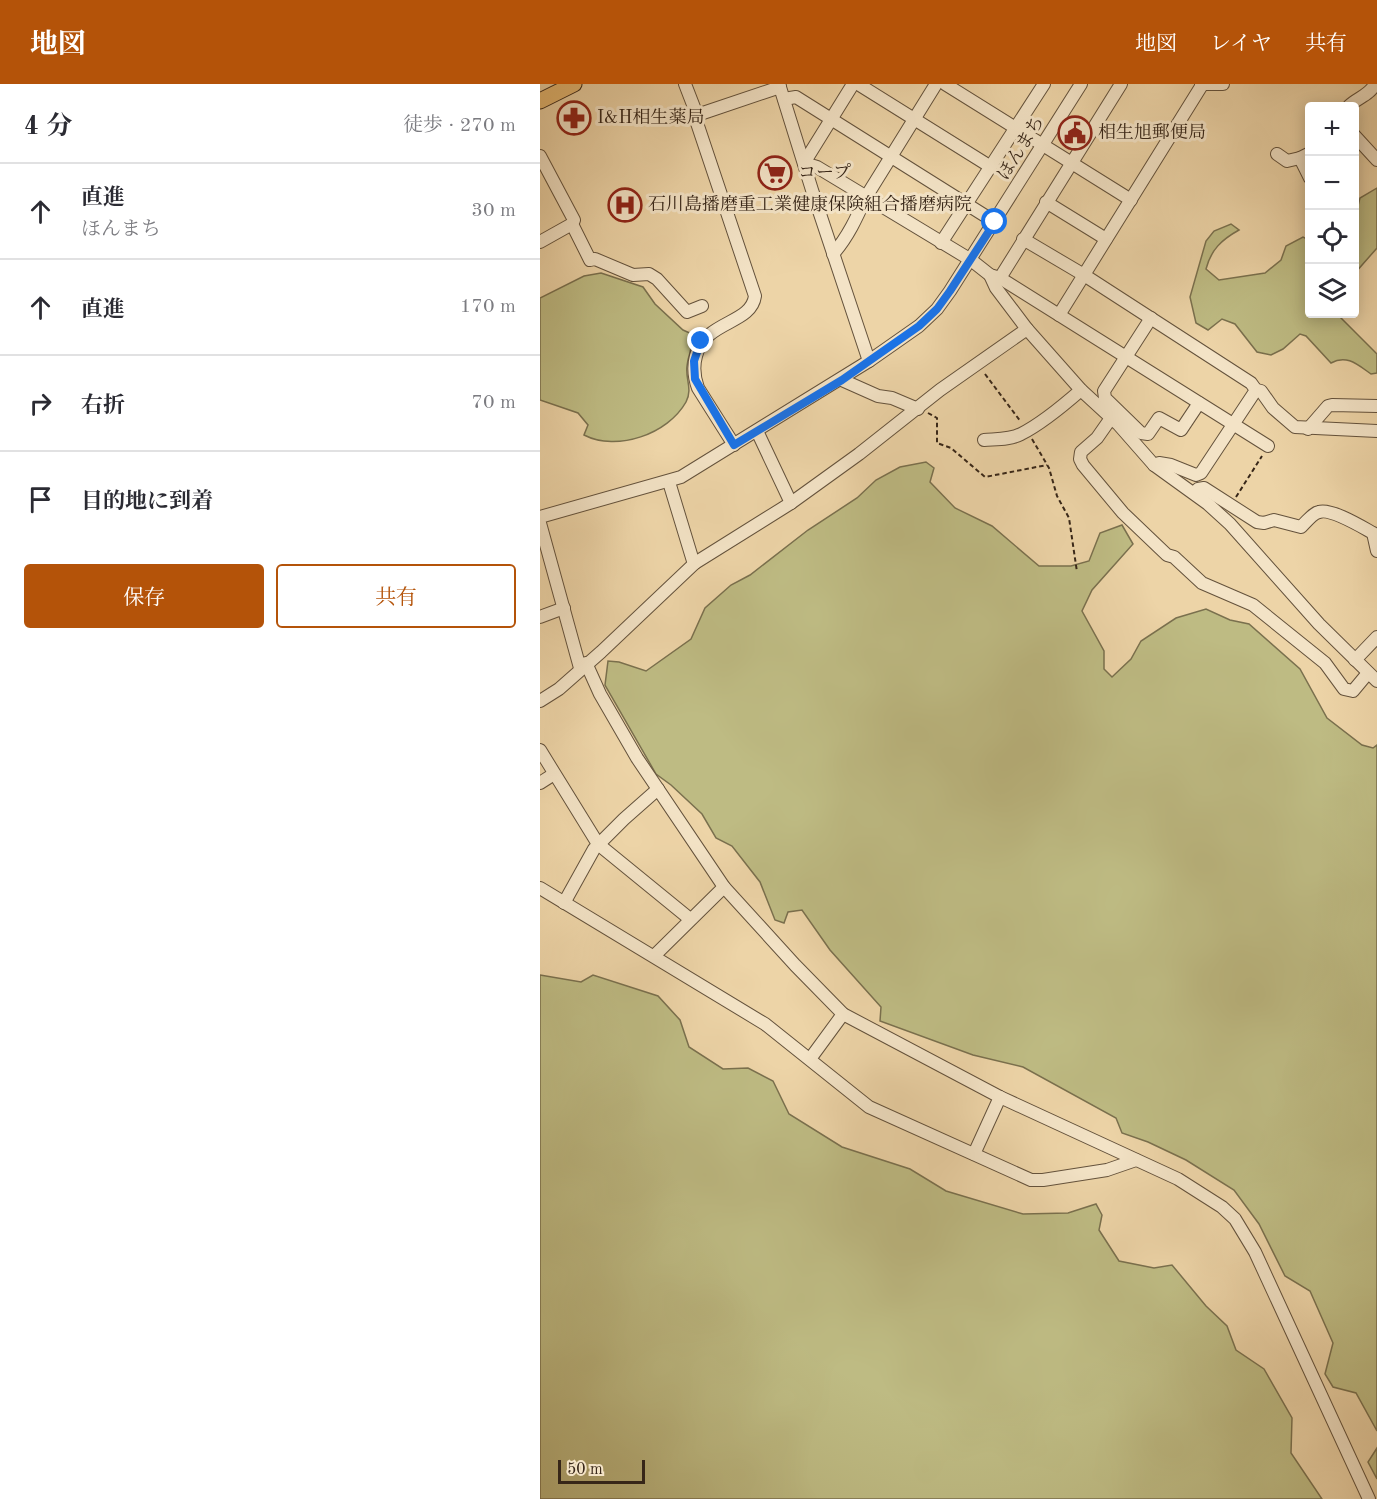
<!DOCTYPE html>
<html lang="ja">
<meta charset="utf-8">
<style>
body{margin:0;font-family:"Old Standard TT","Noto Serif JP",serif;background:#f2f2f3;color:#2b2b33}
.controls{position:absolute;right:18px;top:18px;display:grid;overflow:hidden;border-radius:6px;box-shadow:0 3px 15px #0003}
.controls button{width:54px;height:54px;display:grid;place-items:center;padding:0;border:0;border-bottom:2px solid #e1e1e2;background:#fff;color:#2b2b33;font:30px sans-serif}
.scale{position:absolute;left:18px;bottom:15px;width:87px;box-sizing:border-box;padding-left:6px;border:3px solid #372618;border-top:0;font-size:16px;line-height:21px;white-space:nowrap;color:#372618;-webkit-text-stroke:4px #f3e3c6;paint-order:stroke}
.stop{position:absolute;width:18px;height:18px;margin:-14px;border:4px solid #1a73e8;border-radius:50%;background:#fff}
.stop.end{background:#1a73e8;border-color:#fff;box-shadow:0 2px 6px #0008}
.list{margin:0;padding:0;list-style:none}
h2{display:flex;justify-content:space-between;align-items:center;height:78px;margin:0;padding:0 24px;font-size:26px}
h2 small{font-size:20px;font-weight:400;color:#7c7c81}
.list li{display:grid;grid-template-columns:39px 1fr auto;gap:18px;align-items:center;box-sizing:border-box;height:96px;padding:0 24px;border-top:2px solid #e1e1e2}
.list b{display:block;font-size:22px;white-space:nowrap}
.list p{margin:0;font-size:20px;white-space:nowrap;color:#7c7c81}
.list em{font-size:20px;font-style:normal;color:#7c7c81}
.actions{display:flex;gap:12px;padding:18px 24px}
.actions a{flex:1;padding:14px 0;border:2px solid #b45309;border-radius:6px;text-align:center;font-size:21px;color:#b45309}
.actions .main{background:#b45309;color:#fff}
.icon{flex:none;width:33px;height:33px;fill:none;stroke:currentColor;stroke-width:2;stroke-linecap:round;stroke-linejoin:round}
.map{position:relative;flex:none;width:837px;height:1415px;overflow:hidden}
header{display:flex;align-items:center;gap:36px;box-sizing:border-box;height:84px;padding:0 30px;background:#b45309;color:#fff}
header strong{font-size:28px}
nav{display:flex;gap:33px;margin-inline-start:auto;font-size:21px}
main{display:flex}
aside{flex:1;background:#fff}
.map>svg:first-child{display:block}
.green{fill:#bebb83;stroke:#7a704e;stroke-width:1.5}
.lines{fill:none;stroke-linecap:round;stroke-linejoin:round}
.minor-casing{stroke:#64523c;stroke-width:14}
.major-casing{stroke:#372618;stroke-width:17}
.path{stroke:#372618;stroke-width:2;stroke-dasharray:4.5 3;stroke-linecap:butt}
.minor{stroke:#f3e3c6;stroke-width:12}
.major{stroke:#e6ba74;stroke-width:15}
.route{stroke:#1a73e8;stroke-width:8}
.labels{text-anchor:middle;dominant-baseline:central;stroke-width:6;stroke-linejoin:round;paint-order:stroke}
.poi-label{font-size:18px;fill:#372618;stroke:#f3e3c6;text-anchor:start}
.street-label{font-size:18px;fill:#372618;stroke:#f3e3c6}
</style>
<header>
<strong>地図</strong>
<nav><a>地図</a><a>レイヤ</a><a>共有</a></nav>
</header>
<main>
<aside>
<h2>4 分<small>徒歩 · 270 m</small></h2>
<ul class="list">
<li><svg class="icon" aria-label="ahead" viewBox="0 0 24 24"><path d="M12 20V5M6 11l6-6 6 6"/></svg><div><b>直進</b><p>ほんまち</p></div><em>30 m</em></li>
<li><svg class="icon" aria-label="ahead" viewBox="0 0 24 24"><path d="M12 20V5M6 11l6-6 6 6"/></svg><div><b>直進</b></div><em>170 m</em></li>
<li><svg class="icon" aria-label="right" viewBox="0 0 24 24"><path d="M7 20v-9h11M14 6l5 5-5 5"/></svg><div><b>右折</b></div><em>70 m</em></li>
<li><svg class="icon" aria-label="arrive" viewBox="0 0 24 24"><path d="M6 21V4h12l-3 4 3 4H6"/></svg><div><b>目的地に到着</b></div></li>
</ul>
<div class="actions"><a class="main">保存</a><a>共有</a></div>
</aside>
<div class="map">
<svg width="837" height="1415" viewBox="0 0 837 1415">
<rect width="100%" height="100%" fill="#edd4a7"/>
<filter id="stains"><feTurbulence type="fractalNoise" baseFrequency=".00333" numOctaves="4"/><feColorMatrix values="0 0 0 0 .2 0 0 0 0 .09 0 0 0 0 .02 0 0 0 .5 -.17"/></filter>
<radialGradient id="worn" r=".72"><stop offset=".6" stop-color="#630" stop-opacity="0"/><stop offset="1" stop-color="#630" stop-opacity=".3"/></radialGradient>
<g class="green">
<path d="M 837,104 L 837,164 L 815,189 L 815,133 L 820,114 Z"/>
<path d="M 691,140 L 699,146 C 681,156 671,166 666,185 L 679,196 L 725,189 L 741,176 L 746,162 L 763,153 L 769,156 L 770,230 L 797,230 L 837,270 L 837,289 L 831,290 C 818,281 807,270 791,279 L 766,252 L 760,250 L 743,265 L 731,271 L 717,268 L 695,240 L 682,235 L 668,246 L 656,239 L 650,213 L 666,157 L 674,147 Z"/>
<path d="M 61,189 L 103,203 L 115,220 L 143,246 L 152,250 C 154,264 148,269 147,282 C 145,294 153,305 146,318 C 128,350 77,368 44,351 L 48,341 L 38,329 L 0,316 L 0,214 L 44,192 Z"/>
<path d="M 386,378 L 394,384 L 390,398 L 415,424 L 452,442 L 499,482 L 531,482 L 549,477 L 560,449 L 582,441 L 593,460 L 552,506 L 542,527 L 564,567 L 564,585 L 572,593 L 591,575 L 601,557 L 636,534 L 666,525 L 690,536 L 709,540 L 760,585 L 787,634 L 822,661 L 833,664 L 837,661 L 837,1347 L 816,1309 L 793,1303 L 785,1290 L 793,1259 L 770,1207 L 745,1192 L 719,1140 L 694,1106 L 646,1076 L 608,1058 L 582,1049 L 576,1034 L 483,983 L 433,971 L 340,937 L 341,923 L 290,866 L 262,826 L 248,828 L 244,839 L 235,836 L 220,798 L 192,762 L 176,754 L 162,730 L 131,701 L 116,690 L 65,601 L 68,577 L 79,578 L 106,587 L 151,555 L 165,524 L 191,501 L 210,491 L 268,446 L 317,414 L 336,396 L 360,383 Z"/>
<path d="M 0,891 L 41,898 L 53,891 L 118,912 L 140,936 L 149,963 L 183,985 L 208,984 L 233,997 L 249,1030 L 302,1063 L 370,1085 L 406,1107 L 483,1130 L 528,1129 L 556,1120 L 562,1131 L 559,1146 L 579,1177 L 614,1184 L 632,1181 L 666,1222 L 687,1242 L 696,1266 L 724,1285 L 752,1334 L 751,1369 L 782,1415 L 0,1415 Z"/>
<path d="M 837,1364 L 837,1395 L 828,1378 Z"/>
</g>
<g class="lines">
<g class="minor-casing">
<g id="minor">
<path d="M 145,0 L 157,31 L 157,39 L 215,212 C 211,241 165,236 156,272 C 153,283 154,293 158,304 L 194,361"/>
<path d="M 239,0 L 272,106 L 329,277"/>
<path d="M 318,0 L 451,83"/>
<path d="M 405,0 L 591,116"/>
<path d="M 661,0 L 683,0"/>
<path d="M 244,15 L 256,13 L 455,138"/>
<path d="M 809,22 C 817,14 830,11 835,0"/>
<path d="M 157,31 L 240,3"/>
<path d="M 814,51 L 837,76"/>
<path d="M 737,70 L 747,77 L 760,74 L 770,69"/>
<path d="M 0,72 L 34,136 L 32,140 L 0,158"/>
<path d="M 760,74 L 770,94"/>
<path d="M 264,79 L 277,83 L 431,176 L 450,191 L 460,194 L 728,362"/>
<path d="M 264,79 L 313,0"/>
<path d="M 506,118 L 566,155"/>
<path d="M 32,140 L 50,176 L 55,175 L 93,191 L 109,190 L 117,195 L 147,228 L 162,222"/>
<path d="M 483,155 L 544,191 L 711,299 L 716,306 L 661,389 L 656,391 L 631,381 L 619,379 L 614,381"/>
<path d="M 401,159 L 504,0"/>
<path d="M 293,170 C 308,153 317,133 326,113 L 396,0"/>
<path d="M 450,191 L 456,204 L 487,245 L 541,306 L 578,340 L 614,381 L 668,420 L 690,440 L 779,540 L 837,597"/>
<path d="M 460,194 L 581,0"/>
<path d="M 519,231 L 662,1"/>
<path d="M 611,234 L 564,307 L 565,314 L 601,349 L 608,350 L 619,334 L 641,346 L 659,319"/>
<path d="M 302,296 L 338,312 L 352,314 L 378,325"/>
<path d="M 716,306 L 721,307 L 733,324 L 755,343 L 837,347"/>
<path d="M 571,334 L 557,354 L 541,368 L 540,375 L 543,381 L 583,429 L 627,471 L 634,473 L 662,499 L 713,521 L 785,579 L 804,605 L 813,607 L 828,589"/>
<path d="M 768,345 L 788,322 L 792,321 L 837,322"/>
<path d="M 217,347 L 251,419"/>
<path d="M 444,356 C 455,355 470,356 481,350 C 499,341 525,320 541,306"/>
<path d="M 129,398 L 153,477 L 155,479"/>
<path d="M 654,409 L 658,405 L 664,404 L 717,438 L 724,439 L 734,436 L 761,443 C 766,438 773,429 779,428 C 791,424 822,443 833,449 L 837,467"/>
<path d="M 0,433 L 141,393 L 329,277 L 379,242 L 397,225 L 410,207 L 541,0"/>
<path d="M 0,439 L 40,584"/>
<path d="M 0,533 L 24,524"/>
<path d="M 815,576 L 837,553"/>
<path d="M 46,579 L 60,610 L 97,674 L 184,803 L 255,881 L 303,930 L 460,1013 L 638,1095 L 682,1123 L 695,1135 L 715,1168 L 829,1415"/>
<path d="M 0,617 L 19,605 L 61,568 L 155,479 L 251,419 L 319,370 L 400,306 L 487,245"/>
<path d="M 0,666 L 58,760 L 150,835"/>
<path d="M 0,699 L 14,690"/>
<path d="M 0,804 L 225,940 L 329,1023 L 491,1096 L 503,1096 L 567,1086 L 596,1076"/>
<path d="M 24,819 L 54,765 L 84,735 L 118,705"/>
<path d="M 114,872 L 184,803"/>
<path d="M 270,975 L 303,930"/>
<path d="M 434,1070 L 460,1013"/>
</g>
</g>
<g class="major-casing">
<path id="major" d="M 0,17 L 34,0"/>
</g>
<g class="path">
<path d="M 445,290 L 481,338"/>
<path d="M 388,329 L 397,334 L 397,359 L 411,364 L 445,393 L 507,381"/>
<path d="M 492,355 L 509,384 L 517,412 L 529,434 L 537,488"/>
<path d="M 696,413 L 722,372"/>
</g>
<use href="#minor" class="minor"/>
<use href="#major" class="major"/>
</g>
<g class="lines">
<path class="route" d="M 161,257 L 154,277 L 155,295 L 194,361 L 302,296 L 379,242 L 397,225 L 410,207 L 455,138"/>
</g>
<defs>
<g id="pharmacy-ring" transform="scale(1.725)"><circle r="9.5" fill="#f3e3c6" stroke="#8f2418" stroke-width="1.5"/><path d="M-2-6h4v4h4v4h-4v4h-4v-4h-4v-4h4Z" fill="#8f2418"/></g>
<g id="civic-ring" transform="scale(1.725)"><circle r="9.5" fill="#f3e3c6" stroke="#8f2418" stroke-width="1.5"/><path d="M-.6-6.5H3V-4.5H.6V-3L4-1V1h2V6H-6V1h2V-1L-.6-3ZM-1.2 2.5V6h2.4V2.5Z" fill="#8f2418"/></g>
<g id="supermarket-ring" transform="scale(1.725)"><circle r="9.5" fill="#f3e3c6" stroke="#8f2418" stroke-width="1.5"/><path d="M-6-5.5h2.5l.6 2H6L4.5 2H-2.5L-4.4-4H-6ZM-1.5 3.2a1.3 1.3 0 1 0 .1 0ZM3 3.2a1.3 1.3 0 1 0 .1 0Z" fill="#8f2418"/></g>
<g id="hospital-ring" transform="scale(1.725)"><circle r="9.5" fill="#f3e3c6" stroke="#8f2418" stroke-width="1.5"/><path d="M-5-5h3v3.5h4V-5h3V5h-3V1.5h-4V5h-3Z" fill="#8f2418"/></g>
</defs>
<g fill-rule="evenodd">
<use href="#pharmacy-ring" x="34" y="34"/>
<use href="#civic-ring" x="535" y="49"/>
<use href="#supermarket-ring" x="235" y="89"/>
<use href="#hospital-ring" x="85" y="121"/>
</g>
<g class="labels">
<g class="poi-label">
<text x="57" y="34">I&amp;H相生薬局</text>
<text x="558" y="49">相生旭郵便局</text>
<text x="258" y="89">コープ</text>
<text x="108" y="121">石川島播磨重工業健康保険組合播磨病院</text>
</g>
<g class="street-label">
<text transform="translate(481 64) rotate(-58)">ほんまち</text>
</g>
</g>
<rect width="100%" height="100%" filter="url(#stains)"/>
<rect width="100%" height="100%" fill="url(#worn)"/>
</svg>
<div class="controls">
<button>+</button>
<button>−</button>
<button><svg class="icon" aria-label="locate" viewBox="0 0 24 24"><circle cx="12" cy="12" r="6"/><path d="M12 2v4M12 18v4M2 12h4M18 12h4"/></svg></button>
<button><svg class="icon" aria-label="layers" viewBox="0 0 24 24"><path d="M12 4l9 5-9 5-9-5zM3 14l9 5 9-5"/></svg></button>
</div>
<div class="scale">50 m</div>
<div class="stop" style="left:455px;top:138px"></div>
<div class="stop end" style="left:161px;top:257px"></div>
</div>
</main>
